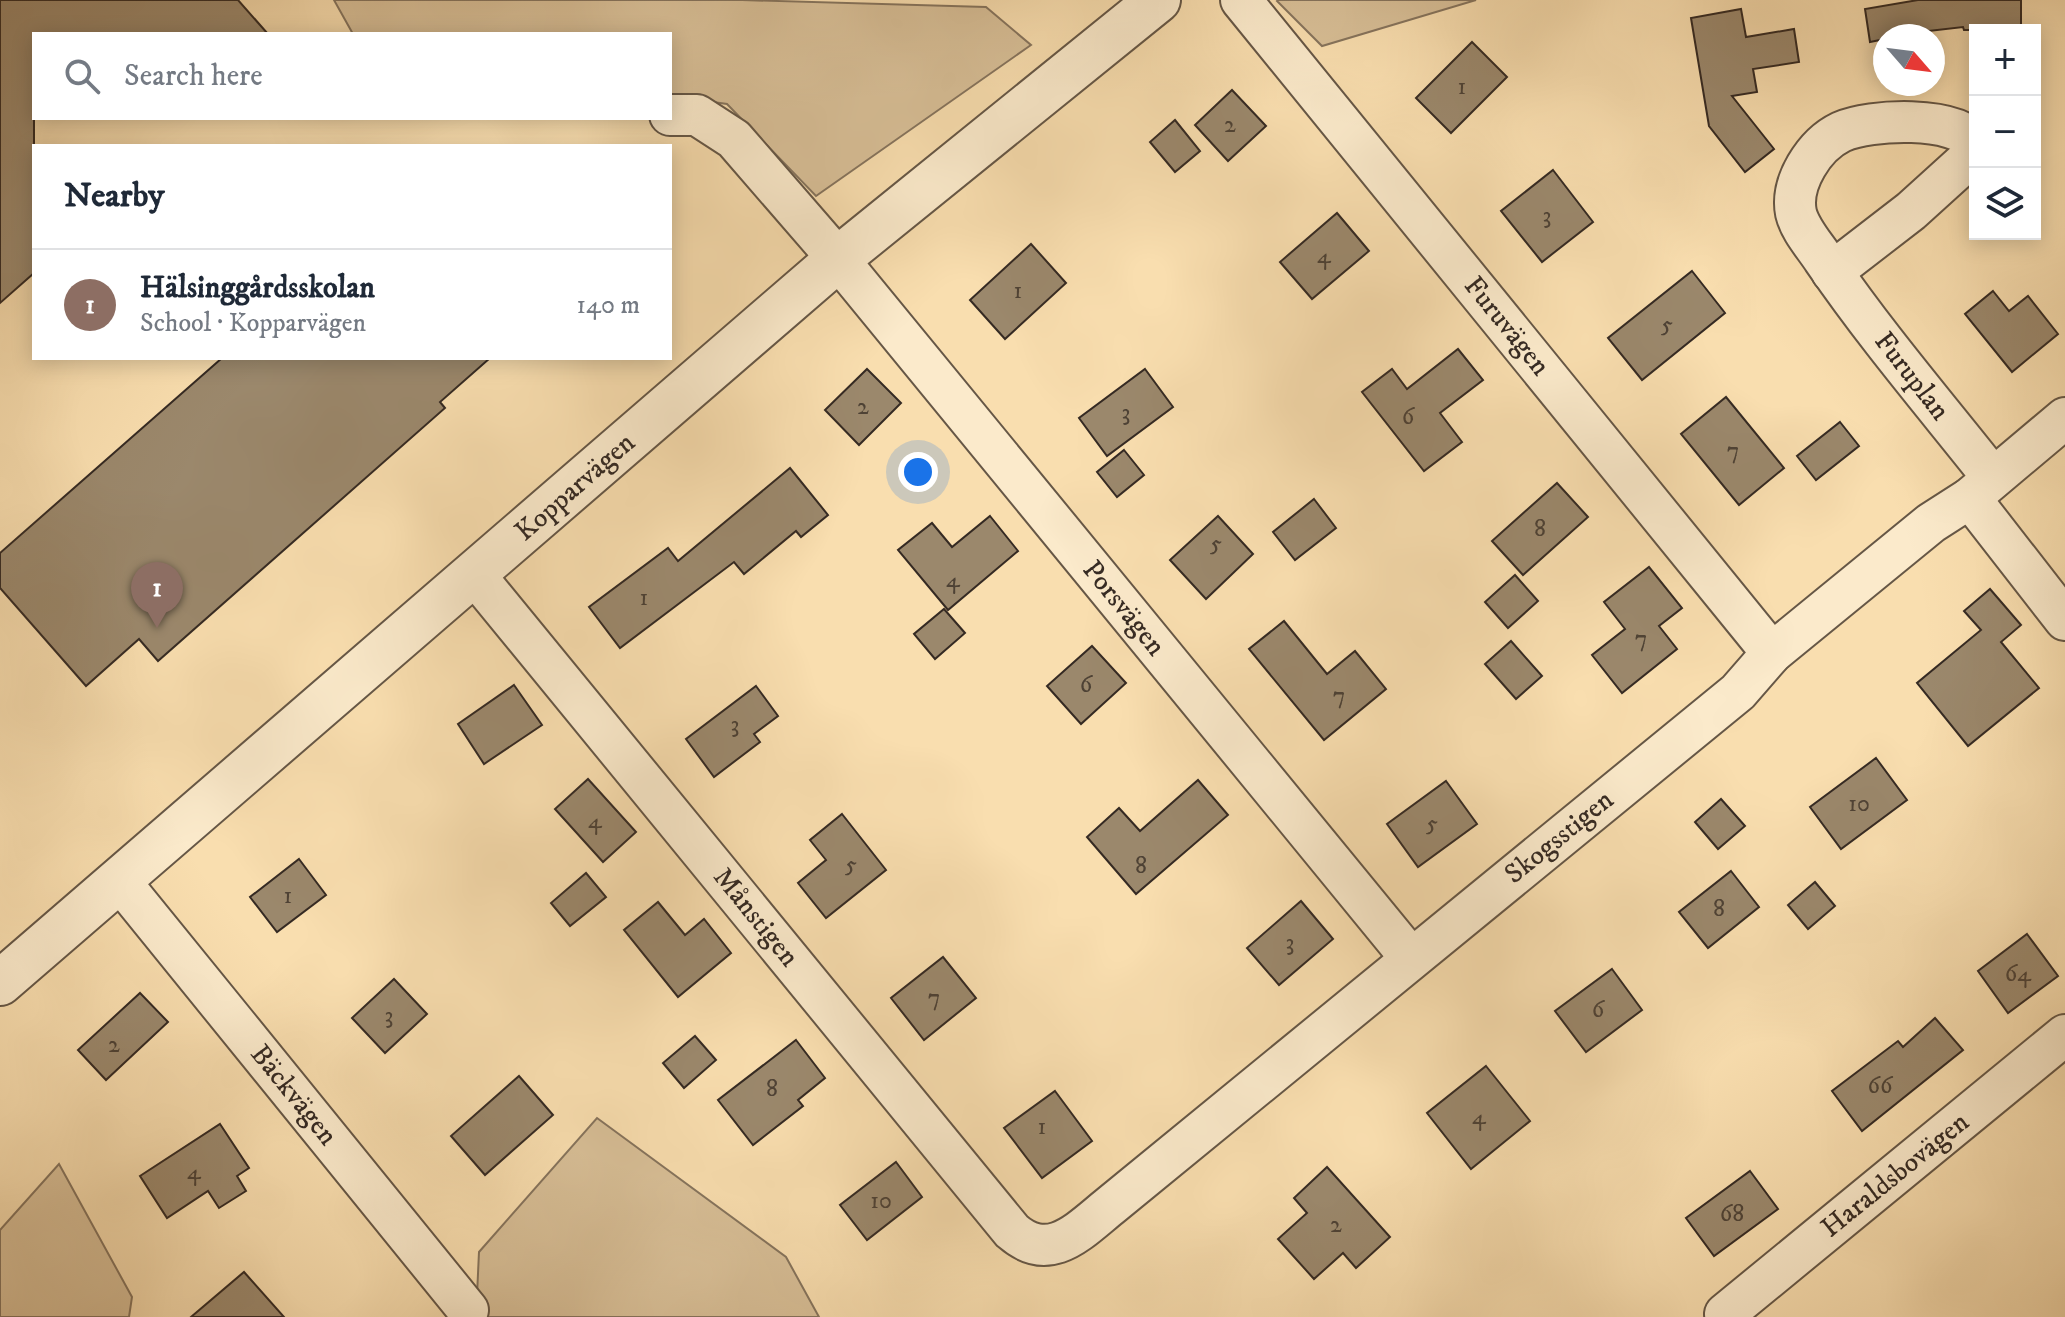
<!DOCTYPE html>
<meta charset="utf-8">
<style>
body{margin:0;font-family:"IM FELL DW Pica",serif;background:#f2f2f3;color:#1f2937}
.controls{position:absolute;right:24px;top:24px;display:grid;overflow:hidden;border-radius:0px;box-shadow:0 4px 20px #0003}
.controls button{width:72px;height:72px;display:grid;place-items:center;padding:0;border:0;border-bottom:2px solid #e0e1e3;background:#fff;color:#1f2937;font:40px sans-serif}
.compass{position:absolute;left:1873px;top:24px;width:72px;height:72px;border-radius:50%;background:#fff;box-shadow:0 4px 20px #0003;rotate:118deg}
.you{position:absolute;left:918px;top:472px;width:28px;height:28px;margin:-20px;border:6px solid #fff;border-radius:50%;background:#1a73e8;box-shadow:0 0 0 12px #1a73e833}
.badge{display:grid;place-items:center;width:52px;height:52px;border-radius:50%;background:#8f2418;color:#fff;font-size:26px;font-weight:700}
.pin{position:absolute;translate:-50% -66px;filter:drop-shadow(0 2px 4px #0008)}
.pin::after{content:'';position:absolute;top:42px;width:28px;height:24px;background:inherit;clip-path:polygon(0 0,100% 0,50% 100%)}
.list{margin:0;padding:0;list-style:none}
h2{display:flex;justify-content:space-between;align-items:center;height:104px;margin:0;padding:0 32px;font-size:34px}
h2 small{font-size:26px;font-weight:400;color:#747a83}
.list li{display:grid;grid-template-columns:52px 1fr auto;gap:24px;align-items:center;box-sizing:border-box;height:112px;padding:0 32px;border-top:2px solid #e0e1e3}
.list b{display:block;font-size:30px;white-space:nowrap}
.list p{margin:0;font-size:26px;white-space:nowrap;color:#747a83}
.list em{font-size:26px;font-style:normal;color:#747a83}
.icon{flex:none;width:44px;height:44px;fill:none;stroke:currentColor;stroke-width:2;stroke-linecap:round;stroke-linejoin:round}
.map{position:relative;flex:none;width:2065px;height:1317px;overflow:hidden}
.search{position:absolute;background:#fff;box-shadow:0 4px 20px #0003;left:32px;top:32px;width:640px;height:88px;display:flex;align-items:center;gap:20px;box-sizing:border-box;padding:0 28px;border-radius:0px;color:#747a83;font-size:30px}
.panel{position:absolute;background:#fff;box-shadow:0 4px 20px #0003;left:32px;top:144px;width:640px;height:216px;border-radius:0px}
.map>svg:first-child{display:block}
.green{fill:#d8bf97;stroke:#86745d;stroke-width:2}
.building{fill:#9b886c;stroke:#352a23;stroke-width:2}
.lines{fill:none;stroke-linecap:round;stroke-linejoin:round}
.minor-casing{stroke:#665746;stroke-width:44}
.tertiary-casing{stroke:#665746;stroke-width:48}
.minor{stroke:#fbeacb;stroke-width:40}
.tertiary{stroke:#fbeacb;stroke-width:44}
.labels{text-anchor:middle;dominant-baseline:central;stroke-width:6;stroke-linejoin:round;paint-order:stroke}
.number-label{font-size:24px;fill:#4e4235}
.street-label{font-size:28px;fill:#352a23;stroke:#fbeacb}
</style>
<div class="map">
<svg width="2065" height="1317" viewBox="0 0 2065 1317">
<rect width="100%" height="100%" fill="#f9deaf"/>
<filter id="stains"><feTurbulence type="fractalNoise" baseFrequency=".0025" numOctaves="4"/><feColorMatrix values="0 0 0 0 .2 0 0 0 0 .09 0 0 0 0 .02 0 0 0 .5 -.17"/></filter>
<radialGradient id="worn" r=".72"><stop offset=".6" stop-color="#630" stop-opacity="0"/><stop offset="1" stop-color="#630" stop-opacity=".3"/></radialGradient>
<g class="green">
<path d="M 334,0 L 742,0 L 986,7 L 1031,45 L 816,196 L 727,104 L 670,96 L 670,34 L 353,34 Z"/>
<path d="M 1476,0 L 1322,46 L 1277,1 L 1278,0 Z"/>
<path d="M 597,1118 L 786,1257 L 819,1317 L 476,1317 L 479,1252 Z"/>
<path d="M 59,1164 L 132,1297 L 129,1317 L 0,1317 L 0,1230 Z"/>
</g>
<g class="building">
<path d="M 0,0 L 238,0 L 268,34 L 34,34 L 34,273 L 0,303 Z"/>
<path d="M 1918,0 L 2021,0 L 2021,30 L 1964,30 L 1963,27 L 1885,36 L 1885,39 L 1870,42 L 1865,9 Z"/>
<path d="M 1741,9 L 1746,37 L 1794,29 L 1799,62 L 1753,69 L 1757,92 L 1732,96 L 1774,149 L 1745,172 L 1709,126 L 1691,18 Z"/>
<path d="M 1472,42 L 1507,77 L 1451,133 L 1416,98 Z"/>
<path d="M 1232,90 L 1266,126 L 1228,161 L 1195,125 Z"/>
<path d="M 1175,120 L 1200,151 L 1175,172 L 1150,142 Z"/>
<path d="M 1553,170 L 1593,222 L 1542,262 L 1501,211 Z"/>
<path d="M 1337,213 L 1369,251 L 1312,299 L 1280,262 Z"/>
<path d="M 1031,244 L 1066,283 L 1005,339 L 970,300 Z"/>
<path d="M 1692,271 L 1725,313 L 1642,380 L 1608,338 Z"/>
<path d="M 1993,291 L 2009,311 L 2028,296 L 2058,334 L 2012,372 L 1965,314 Z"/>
<path d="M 1458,349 L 1483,380 L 1440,413 L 1462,442 L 1424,471 L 1362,392 L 1392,369 L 1407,389 Z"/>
<path d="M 222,358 L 490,358 L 440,402 L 445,408 L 158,661 L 139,639 L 86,686 L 0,588 L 0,553 Z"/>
<path d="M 867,369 L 901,403 L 859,445 L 825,410 Z"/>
<path d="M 1145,369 L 1173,407 L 1107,456 L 1079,418 Z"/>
<path d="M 1726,397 L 1784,468 L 1739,505 L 1681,434 Z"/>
<path d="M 1840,422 L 1859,446 L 1816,480 L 1797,456 Z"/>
<path d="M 1124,450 L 1144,475 L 1117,497 L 1097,472 Z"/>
<path d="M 790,468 L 828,515 L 801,537 L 796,531 L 744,574 L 734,562 L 620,648 L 589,607 L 668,548 L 678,561 Z"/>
<path d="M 1557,483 L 1588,517 L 1523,575 L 1492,541 Z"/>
<path d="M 1314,499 L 1336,528 L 1295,560 L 1273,532 Z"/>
<path d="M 990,516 L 1018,551 L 948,610 L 898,550 L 932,523 L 952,547 Z"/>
<path d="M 1218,516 L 1253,554 L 1206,599 L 1170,560 Z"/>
<path d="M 1649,567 L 1682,608 L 1659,626 L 1677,649 L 1622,693 L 1592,655 L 1625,629 L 1604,602 Z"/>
<path d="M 1515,575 L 1538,601 L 1508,628 L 1485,602 Z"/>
<path d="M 1990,589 L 2021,625 L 2001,642 L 2039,688 L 1968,746 L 1917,683 L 1981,630 L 1964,611 Z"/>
<path d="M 944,609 L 965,633 L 935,659 L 914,634 Z"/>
<path d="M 1284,621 L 1327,674 L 1355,651 L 1386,689 L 1324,740 L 1249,649 Z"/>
<path d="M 1511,641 L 1542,676 L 1516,699 L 1485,664 Z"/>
<path d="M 1092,646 L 1126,683 L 1081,724 L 1047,686 Z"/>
<path d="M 514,685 L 542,725 L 484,764 L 458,724 Z"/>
<path d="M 756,686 L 778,716 L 754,734 L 760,742 L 714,777 L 686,739 Z"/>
<path d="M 1876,758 L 1907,800 L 1841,849 L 1810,807 Z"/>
<path d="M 588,779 L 636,832 L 603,862 L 555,809 Z"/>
<path d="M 1198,780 L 1228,815 L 1136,894 L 1087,837 L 1119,808 L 1140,831 Z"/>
<path d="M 1446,781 L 1477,824 L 1418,867 L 1387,824 Z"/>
<path d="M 1721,799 L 1745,826 L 1718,849 L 1695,822 Z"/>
<path d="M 842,814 L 886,870 L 826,918 L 798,883 L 826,860 L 810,840 Z"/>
<path d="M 299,859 L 326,895 L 277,932 L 250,897 Z"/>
<path d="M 1731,871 L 1759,907 L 1708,948 L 1679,912 Z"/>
<path d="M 586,873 L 606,897 L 570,926 L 551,903 Z"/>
<path d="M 1815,882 L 1835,906 L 1808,929 L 1788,905 Z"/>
<path d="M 1301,901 L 1333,939 L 1279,985 L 1247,948 Z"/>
<path d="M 658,902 L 685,935 L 704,919 L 731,953 L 678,997 L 624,930 Z"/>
<path d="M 2027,934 L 2058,976 L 2008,1013 L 1978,971 Z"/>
<path d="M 943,957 L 976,998 L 924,1040 L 891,998 Z"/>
<path d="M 1612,969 L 1642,1010 L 1586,1052 L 1555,1011 Z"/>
<path d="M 394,979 L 427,1014 L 385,1053 L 352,1018 Z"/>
<path d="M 140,993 L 168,1022 L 106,1080 L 78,1050 Z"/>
<path d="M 1935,1018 L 1963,1050 L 1862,1131 L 1832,1091 L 1898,1041 L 1903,1047 Z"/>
<path d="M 695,1036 L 716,1060 L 684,1088 L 663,1063 Z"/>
<path d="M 796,1040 L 825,1078 L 798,1100 L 803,1106 L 753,1145 L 718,1100 Z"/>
<path d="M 1486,1066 L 1530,1121 L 1471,1169 L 1427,1113 Z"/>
<path d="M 519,1076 L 553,1115 L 485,1175 L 451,1136 Z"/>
<path d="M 1055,1091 L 1092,1141 L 1042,1178 L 1004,1128 Z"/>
<path d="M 220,1124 L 249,1168 L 237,1176 L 246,1191 L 219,1208 L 208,1191 L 167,1218 L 140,1176 Z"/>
<path d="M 896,1162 L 922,1197 L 867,1240 L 840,1205 Z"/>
<path d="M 1327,1167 L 1390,1237 L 1356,1268 L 1343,1253 L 1314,1279 L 1278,1239 L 1307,1213 L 1294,1198 Z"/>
<path d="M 1750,1171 L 1778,1209 L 1714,1256 L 1686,1218 Z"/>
<path d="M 244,1272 L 284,1317 L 191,1317 Z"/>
</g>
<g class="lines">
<g class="minor-casing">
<g id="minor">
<path d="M 1241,0 L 1772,653"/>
<path d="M 670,115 L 697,115 L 734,139 L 838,259 L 1410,957"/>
<path d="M 1975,143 C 1956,115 1870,119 1841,132 C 1814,145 1790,183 1796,213 C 1800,230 1815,246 1824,260 C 1876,336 1936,406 1993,478"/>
<path d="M 1832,272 L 1911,211 L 1975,153"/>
<path d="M 1970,498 L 2065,620"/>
<path d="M 474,574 L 1012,1231 C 1050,1264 1079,1231 1110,1206 L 1738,692 L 1772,653 L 1931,523 L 1970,498 L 2065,418"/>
<path d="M 119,880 L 468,1310"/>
<path d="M 1725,1314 L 2065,1035"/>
</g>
</g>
<g class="tertiary-casing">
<path id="tertiary" d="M 0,983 L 838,259 L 1158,0"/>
</g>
<use href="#minor" class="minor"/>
<use href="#tertiary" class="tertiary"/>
</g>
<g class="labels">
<g class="number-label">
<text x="1462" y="87">1</text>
<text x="1230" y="125">2</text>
<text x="1547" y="216">3</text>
<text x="1324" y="256">4</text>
<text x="1018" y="291">1</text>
<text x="1667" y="325">5</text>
<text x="863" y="407">2</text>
<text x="1126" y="413">3</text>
<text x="1408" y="417">6</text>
<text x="1733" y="451">7</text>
<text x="1540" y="529">8</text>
<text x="1216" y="544">5</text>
<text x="953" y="580">4</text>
<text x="644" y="598">1</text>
<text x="1641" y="639">7</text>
<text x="1086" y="685">6</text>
<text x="1339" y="696">7</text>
<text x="735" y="725">3</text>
<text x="1859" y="804">10</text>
<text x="595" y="821">4</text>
<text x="1432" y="824">5</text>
<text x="851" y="865">5</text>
<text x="1141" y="866">8</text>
<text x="288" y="896">1</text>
<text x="1719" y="909">8</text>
<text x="1290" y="943">3</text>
<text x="2018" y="974">64</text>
<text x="934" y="998">7</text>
<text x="1598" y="1010">6</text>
<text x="389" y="1016">3</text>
<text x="114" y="1045">2</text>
<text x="1880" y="1086">66</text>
<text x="772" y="1089">8</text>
<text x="1479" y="1117">4</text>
<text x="1042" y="1127">1</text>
<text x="194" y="1172">4</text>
<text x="881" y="1201">10</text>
<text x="1732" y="1214">68</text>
<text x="1336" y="1225">2</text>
</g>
<g class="street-label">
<text transform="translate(1507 326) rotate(51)">Furuvägen</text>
<text transform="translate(1912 376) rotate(52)">Furuplan</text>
<text transform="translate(575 487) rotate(-41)">Kopparvägen</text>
<text transform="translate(1124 608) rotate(51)">Porsvägen</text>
<text transform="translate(1559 837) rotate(-39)">Skogsstigen</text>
<text transform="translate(756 917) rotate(51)">Månstigen</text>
<text transform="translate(294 1095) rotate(51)">Bäckvägen</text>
<text transform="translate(1895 1175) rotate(-39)">Haraldsbovägen</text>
</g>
</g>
<rect width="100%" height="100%" filter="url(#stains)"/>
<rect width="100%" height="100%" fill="url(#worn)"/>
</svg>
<div class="controls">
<button>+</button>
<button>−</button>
<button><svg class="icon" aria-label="layers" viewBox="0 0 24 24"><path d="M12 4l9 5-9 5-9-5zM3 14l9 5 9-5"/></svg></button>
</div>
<svg class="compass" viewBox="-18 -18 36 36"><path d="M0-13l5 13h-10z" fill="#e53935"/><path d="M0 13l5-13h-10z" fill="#747a83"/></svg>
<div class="you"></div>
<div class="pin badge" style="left:157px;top:628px;background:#8d6e63">1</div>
<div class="search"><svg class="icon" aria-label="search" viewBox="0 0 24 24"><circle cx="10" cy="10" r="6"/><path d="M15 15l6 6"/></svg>Search here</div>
<section class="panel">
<h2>Nearby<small></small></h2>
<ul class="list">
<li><span class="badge" style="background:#8d6e63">1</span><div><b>Hälsinggårdsskolan</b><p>School · Kopparvägen</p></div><em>140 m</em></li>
</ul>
</section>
</div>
